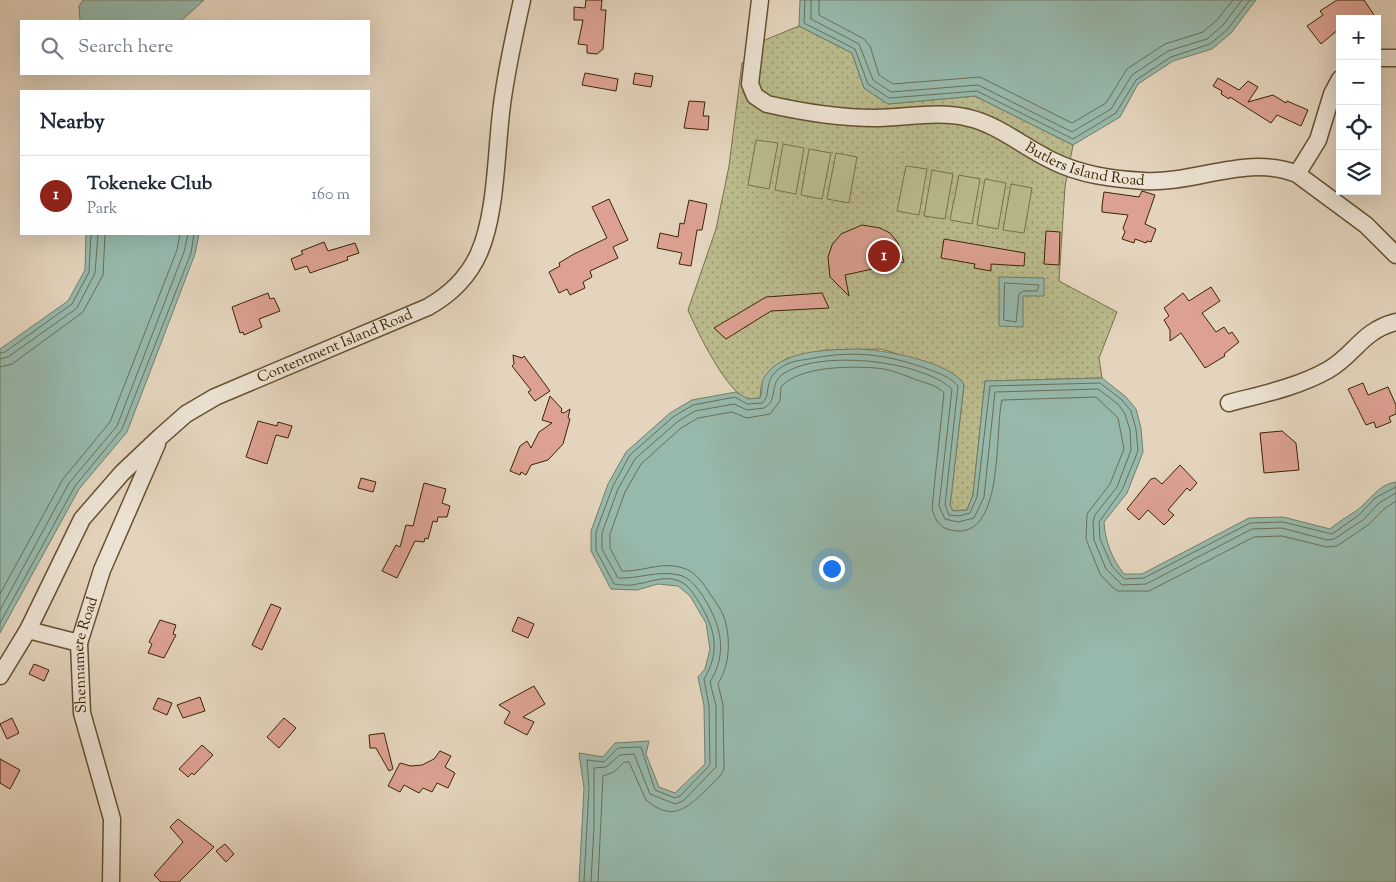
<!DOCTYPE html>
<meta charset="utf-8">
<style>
body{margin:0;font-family:"Sorts Mill Goudy",serif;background:#f6f6f7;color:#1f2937}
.controls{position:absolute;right:15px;top:15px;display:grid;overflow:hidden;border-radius:0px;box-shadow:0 5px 20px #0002}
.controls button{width:45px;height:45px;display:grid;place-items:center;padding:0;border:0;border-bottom:1px solid #e0e1e3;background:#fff;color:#1f2937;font:25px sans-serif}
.you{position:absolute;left:831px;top:568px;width:18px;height:18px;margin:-12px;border:4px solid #fff;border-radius:50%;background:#1a73e8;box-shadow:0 0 0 8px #1a73e833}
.badge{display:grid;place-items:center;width:32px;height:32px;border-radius:50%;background:#8f2418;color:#fff;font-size:16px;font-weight:700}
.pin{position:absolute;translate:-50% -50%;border:2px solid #fff;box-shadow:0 1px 5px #0006}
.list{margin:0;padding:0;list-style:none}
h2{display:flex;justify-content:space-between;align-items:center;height:65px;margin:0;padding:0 20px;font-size:21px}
h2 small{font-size:16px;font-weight:400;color:#747a83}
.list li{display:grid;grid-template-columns:32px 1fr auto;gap:15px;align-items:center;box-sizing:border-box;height:80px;padding:0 20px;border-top:1px solid #e0e1e3}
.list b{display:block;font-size:19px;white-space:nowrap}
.list p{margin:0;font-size:16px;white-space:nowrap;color:#747a83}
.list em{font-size:16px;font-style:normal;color:#747a83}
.icon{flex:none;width:28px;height:28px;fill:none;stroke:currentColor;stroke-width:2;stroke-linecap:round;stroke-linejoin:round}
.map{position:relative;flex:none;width:1396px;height:882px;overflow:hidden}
.search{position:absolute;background:#fff;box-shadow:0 5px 20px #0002;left:20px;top:20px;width:350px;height:55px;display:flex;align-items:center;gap:12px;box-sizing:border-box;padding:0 18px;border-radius:0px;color:#747a83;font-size:19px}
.panel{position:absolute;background:#fff;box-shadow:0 5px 20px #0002;left:20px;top:90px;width:350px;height:145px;border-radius:0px}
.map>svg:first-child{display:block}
.grass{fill:url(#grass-dots);stroke:#7a7047}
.pitch{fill:#babb8d;stroke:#7a7047}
.water{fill:#97b9ac;stroke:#727e68}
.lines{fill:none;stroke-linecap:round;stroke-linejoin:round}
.shore{stroke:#696f56;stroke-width:1}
.building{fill:#dca192;stroke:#3b2501}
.minor-casing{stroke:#655130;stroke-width:19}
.minor{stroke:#ede3d4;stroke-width:16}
.labels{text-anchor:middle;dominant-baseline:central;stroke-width:5;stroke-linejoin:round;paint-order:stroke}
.street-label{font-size:15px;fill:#3b2501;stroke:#ede3d4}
</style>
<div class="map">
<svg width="1396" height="882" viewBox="0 0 1396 882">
<defs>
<pattern id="grass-dots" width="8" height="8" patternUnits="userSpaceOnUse" patternTransform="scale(1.25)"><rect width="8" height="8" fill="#babb8d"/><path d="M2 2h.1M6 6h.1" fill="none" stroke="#989871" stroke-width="1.8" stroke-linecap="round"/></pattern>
</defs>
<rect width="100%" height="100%" fill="#e4d4bd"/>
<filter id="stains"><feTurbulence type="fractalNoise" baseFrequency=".004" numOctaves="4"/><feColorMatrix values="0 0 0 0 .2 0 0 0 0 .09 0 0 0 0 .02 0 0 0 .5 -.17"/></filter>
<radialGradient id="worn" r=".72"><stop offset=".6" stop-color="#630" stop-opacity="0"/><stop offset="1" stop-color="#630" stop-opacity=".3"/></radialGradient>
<path class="grass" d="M 799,26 L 852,53 L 864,88 L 888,104 L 975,96 L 1073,145 L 1065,187 L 1059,281 L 1117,312 L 1099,358 L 1102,378 L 985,381 L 973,495 L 967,510 L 953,511 L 950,505 L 964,385 L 961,380 L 938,367 L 881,349 L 825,350 L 786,359 L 774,367 L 761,386 L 760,398 C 757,398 752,400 749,399 C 728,396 696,329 688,310 L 716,229 L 729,166 L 742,63 L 765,40 Z"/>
<g class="pitch">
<path d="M 756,140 L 778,143 L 769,189 L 748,185 Z"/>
<path d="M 783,144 L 804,148 L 796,194 L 775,190 Z"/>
<path d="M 809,149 L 831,153 L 822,199 L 801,195 Z"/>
<path d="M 836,153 L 857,157 L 849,203 L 827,199 Z"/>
<path d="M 906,166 L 927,169 L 919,215 L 897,211 Z"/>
<path d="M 932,170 L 953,174 L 945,219 L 924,216 Z"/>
<path d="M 959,175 L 980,179 L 972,224 L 950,220 Z"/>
<path d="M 985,179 L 1006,183 L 998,229 L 977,225 Z"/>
<path d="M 1011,184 L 1032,188 L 1024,233 L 1003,230 Z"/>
</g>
<g class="water">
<path d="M 83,0 L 204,0 L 181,21 L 80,21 L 79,6 Z"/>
<path d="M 800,0 L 1256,0 L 1231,33 L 1212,49 L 1173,61 L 1138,84 L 1120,117 L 1073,145 L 975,96 L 888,104 L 864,88 L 852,53 L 799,26 Z"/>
<path d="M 86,234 L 199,234 L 195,254 L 127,432 L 79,489 L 0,633 L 0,349 L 68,301 L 85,270 Z"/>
<path d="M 999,277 L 1044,278 L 1044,296 L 1023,296 L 1023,327 L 999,326 Z"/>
<path d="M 855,349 C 881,349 949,361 964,384 L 951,498 L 950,505 L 953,511 L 967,510 L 973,495 L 985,381 L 1102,378 L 1126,397 L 1136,409 L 1141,428 L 1143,452 L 1127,493 L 1104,522 C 1105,541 1112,559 1124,574 L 1142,574 L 1249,518 L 1283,517 L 1330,529 C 1338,522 1347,517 1356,511 C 1369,502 1378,484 1396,482 L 1396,882 L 579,882 L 584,788 L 579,753 L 603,757 L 615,743 L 649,741 L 646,754 L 659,787 L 675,793 L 705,764 L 704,706 L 698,677 L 705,669 L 710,649 L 706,623 L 690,596 L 678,586 L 658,584 L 637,590 L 611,589 L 591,551 L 591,531 L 608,484 L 626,452 L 670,413 L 692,400 L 736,392 L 748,399 L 760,398 C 764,391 760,383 765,376 C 783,350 826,350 855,349 Z"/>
</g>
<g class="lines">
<g class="shore">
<path d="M 805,0 L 804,23 L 855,49 L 868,84 L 889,98 L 977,91 L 1073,139 L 1116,113 L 1136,80 L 1171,57 L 1210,44 L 1227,30 L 1250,0"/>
<path d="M 811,0 L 811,19 L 859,44 L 873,80 L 891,92 L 978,85 L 1072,132 L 1111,109 L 1132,75 L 1168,51 L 1207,39 L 1223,25 L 1242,0"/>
<path d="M 819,0 L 819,15 L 864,39 L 870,46 L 879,75 L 893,84 L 980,77 L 1072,123 L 1106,103 L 1127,69 L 1165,44 L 1203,32 L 1217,20 L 1233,0"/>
<path d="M 1005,283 L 1039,285 L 1037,291 L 1024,291 L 1019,294 L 1016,322 L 1004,320 Z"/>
<path d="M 0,353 L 5,352 L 72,304 L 89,272 L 91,234"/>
<path d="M 0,359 L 8,357 L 77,308 L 95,273 L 98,234"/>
<path d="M 0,367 L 12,364 L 83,312 L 103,275 L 105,234"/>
<path d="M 0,594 L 63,479 L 110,422 L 177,250 L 180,234"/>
<path d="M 0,610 L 69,483 L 117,426 L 184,252 L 188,234"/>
<path d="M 0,623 L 75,486 L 122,429 L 191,253 L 194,234"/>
<path d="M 584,882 L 589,788 L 587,760 L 604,762 L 618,748 L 641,747 L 655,790 L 675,798 L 680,796 L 710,765 L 709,706 L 704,679 C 720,653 716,630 700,604 C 695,596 689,585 679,581 C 664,575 652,582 637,584 C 630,586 621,585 614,584 L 596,550 L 596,532 L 613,486 L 630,455 L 673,417 L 693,405 L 735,397 L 747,404 L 762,403 C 773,394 760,377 787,364 C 793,361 802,360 809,359 C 852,350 885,354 925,368 C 936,372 951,377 958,386 L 945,505 L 949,515 L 959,516 L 970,513 L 977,497 L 990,386 L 1100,383 L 1122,400 L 1131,411 L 1136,429 L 1138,451 L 1122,490 L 1099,522 L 1100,539 L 1112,566 L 1124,579 L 1144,578 L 1250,523 L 1283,522 L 1332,534 L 1359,515 L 1375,498 L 1396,487"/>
<path d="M 591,882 L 594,827 L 594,768 L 606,767 L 620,755 L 634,754 L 650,794 L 675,804 L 683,801 L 716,767 L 716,706 L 710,682 C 728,653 721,625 704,598 C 699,590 690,577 679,575 C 658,570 639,579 618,578 L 602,549 L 602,533 L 618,489 L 635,459 L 677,422 L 695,411 L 734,404 L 747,410 L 764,408 C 779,400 768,385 783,374 C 818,349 921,360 952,389 L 939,506 L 945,519 L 958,522 L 974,518 L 984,497 L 995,392 L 1098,389 L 1118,404 L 1125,414 L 1130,430 L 1131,450 L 1117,487 L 1095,515 L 1093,522 L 1094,540 L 1106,569 L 1122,585 L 1146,584 L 1252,529 L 1282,528 L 1327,540 L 1334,539 L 1363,520 L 1379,503 L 1396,493"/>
<path d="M 598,882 L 603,776 L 614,772 L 624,762 L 629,762 L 646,800 C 672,822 686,809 706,790 C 713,783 720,778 724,769 L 723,705 L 718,684 C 730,665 731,638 724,617 C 721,609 715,601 710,594 C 704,584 695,571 683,568 C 661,561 643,572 622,571 L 610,548 L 610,534 L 625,492 L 641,464 L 681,428 L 698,418 L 732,412 L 747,418 L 770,414 L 780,401 L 781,387 C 799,366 850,366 876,368 C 890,369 904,375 917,380 C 926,383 938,386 944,393 L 932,508 C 934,517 938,526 947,529 C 1006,548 994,431 1002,400 L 1096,397 L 1118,418 L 1124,449 L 1110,484 L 1087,514 L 1086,539 L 1100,574 L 1112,587 L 1118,591 L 1149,591 L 1254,537 L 1282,536 L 1327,547 L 1337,546 L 1368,525 L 1384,509 L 1396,501"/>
</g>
</g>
<g class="building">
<path d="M 586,0 L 602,0 L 601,10 L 606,10 L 603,49 L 597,54 L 587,53 L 587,45 L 578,44 L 583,20 L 574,20 L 574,7 L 585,8 Z"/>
<path d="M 1337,0 L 1364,0 L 1374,15 L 1368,19 L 1340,19 L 1340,28 L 1321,44 L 1307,26 L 1323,15 L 1320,11 Z"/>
<path d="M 585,73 L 618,79 L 616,91 L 582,85 Z"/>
<path d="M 635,73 L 653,76 L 651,87 L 633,84 Z"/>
<path d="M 1218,78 L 1239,90 L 1248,81 L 1258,87 L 1248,102 L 1273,95 L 1286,103 L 1287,101 L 1308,110 L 1301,126 L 1277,115 L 1271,123 L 1230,97 L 1229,99 L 1221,94 L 1222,91 L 1213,86 Z"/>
<path d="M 689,101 L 705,102 L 703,116 L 709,116 L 708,130 L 684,128 Z"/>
<path d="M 1142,191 L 1155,195 L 1145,224 L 1156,229 L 1151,242 L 1147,241 L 1146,243 L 1135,239 L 1134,243 L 1122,239 L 1125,232 L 1123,228 L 1128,215 L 1102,212 L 1102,206 L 1104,192 L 1139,197 Z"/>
<path d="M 609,199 L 628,240 L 613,247 L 618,258 L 590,271 L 592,277 L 583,282 L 585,288 L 570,295 L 567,289 L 559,293 L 549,272 L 560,266 L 559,263 L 574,254 L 607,238 L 592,207 Z"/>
<path d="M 689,200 L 707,204 L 702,230 L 697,230 L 691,266 L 679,264 L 682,253 L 657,248 L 660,233 L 678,237 L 680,223 L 684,224 Z"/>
<path d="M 862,225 L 880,228 L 890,233 L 898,243 L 904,262 L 845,275 L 849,296 L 830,277 L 828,257 L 832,245 L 841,234 Z"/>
<path d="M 1046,231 L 1060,232 L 1059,265 L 1044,264 Z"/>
<path d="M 944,239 L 1025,253 L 1024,266 L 991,264 L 991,271 L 974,268 L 975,264 L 941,258 Z"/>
<path d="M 324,242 L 328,251 L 355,243 L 359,253 L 347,257 L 348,260 L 310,273 L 307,266 L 295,270 L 291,259 L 303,254 L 301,251 Z"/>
<path d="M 1211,287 L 1220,301 L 1202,313 L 1216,332 L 1224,327 L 1229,334 L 1232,332 L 1239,342 L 1224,354 L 1225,356 L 1205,368 L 1181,333 L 1170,341 L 1170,330 L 1164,320 L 1169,316 L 1164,308 L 1183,293 L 1189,301 Z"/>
<path d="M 268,293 L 270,299 L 274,298 L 280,311 L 259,319 L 262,327 L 244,335 L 243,332 L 240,333 L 232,307 Z"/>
<path d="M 822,293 L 829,308 L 771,311 L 726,339 L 714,328 L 766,297 Z"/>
<path d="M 513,355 L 522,358 L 524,356 L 550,391 L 535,401 L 528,392 L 531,390 L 512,366 L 514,364 Z"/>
<path d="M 1363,383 L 1368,395 L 1388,387 L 1396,405 L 1396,414 L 1389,417 L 1391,422 L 1376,428 L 1374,422 L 1366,425 L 1348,389 Z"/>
<path d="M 550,396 L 562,409 L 561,412 L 564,413 L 570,409 L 568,418 L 570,419 L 563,444 L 548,460 L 531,465 L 526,475 L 521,472 L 520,475 L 510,471 L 520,446 L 527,441 L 531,448 L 539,432 L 552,423 L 542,420 Z"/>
<path d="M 258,421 L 277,426 L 278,422 L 292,426 L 288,438 L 276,435 L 267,464 L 246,457 Z"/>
<path d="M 1282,431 L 1296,443 L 1299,470 L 1264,473 L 1260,433 Z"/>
<path d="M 1180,465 L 1197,483 L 1190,491 L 1187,488 L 1168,510 L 1174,515 L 1164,525 L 1148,510 L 1139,520 L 1127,509 L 1151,479 L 1155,478 L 1162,484 Z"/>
<path d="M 361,478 L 376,482 L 373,492 L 358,488 Z"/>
<path d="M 424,483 L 446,489 L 442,503 L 450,506 L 447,517 L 438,517 L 437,522 L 433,521 L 428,539 L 425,538 L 424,542 L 415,541 L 397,578 L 382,571 L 396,545 L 400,547 L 406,525 L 413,526 Z"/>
<path d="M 271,604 L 281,608 L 262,650 L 252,645 Z"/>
<path d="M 518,617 L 534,624 L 528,638 L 512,631 Z"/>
<path d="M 160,620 L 176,625 L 173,634 L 176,635 L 164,658 L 148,653 L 152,644 L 149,642 Z"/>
<path d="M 34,664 L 49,670 L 44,681 L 29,674 Z"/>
<path d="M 534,686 L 545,704 L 523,717 L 534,722 L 527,735 L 504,723 L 510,712 L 499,705 Z"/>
<path d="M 200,697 L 205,711 L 183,718 L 177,705 Z"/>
<path d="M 158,698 L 172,703 L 167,715 L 153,709 Z"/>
<path d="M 12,718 L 19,733 L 7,739 L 0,724 Z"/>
<path d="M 284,718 L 296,728 L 279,748 L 267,737 Z"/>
<path d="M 384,733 L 393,769 L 389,771 L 376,748 L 370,748 L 369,735 Z"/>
<path d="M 202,745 L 213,755 L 194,775 L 192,773 L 188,777 L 179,769 Z"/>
<path d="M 440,751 L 451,756 L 445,767 L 455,773 L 448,788 L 437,783 L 432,792 L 423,788 L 419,793 L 404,785 L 400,792 L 388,786 L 400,763 L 411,766 L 422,765 L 434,759 Z"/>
<path d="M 0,759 L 20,770 L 10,789 L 0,783 Z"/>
<path d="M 178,819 L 214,847 L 179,882 L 161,882 L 154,875 L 183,842 L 170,827 Z"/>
<path d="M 225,844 L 234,854 L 226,862 L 216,851 Z"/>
</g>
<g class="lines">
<g class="minor-casing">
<g id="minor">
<path id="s1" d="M 760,0 L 750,84 L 755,96 L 767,104 C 802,112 839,118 875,118 C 905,118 939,110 969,118 C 999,125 1025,148 1053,161 C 1081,175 1113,179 1144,181 C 1195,184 1248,154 1297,174 L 1366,225 L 1396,255"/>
<path d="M 1377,58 L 1396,58"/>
<path d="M 1297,174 L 1318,140 L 1332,94 L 1340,79"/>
<path d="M 1229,403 C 1263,394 1298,387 1328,370 C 1355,355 1361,331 1396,322"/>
<path d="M 28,630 L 79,643"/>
<path id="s2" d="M 0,676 L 28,630 L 82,519 L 122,473 L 160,437 L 186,414 L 215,397 L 428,307 C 451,294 468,278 479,253 C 496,215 496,155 501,113 C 505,75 514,37 522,0"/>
<path id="s3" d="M 111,882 L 112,819 L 82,713 L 79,643 L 102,570 L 157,444"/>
</g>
</g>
<use href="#minor" class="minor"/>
</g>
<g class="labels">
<g class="street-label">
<text stroke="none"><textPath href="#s1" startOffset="442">Butlers Island Road</textPath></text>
<text stroke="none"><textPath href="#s2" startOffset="489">Contentment Island Road</textPath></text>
<text stroke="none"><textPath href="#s3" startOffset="232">Shennamere Road</textPath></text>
</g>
</g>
<rect width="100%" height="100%" filter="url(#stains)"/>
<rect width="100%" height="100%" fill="url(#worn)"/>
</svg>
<div class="controls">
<button>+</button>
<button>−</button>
<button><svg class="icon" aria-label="locate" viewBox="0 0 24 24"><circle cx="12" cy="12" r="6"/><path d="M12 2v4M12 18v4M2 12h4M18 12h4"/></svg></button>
<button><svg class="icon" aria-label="layers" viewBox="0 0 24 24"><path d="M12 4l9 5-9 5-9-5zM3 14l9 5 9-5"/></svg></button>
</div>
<div class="you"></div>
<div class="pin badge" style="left:884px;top:256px">1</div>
<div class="search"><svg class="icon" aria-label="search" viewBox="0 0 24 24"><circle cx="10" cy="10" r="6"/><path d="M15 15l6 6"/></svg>Search here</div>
<section class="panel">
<h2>Nearby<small></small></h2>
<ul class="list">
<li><span class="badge">1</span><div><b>Tokeneke Club</b><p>Park</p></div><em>160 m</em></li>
</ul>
</section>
</div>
